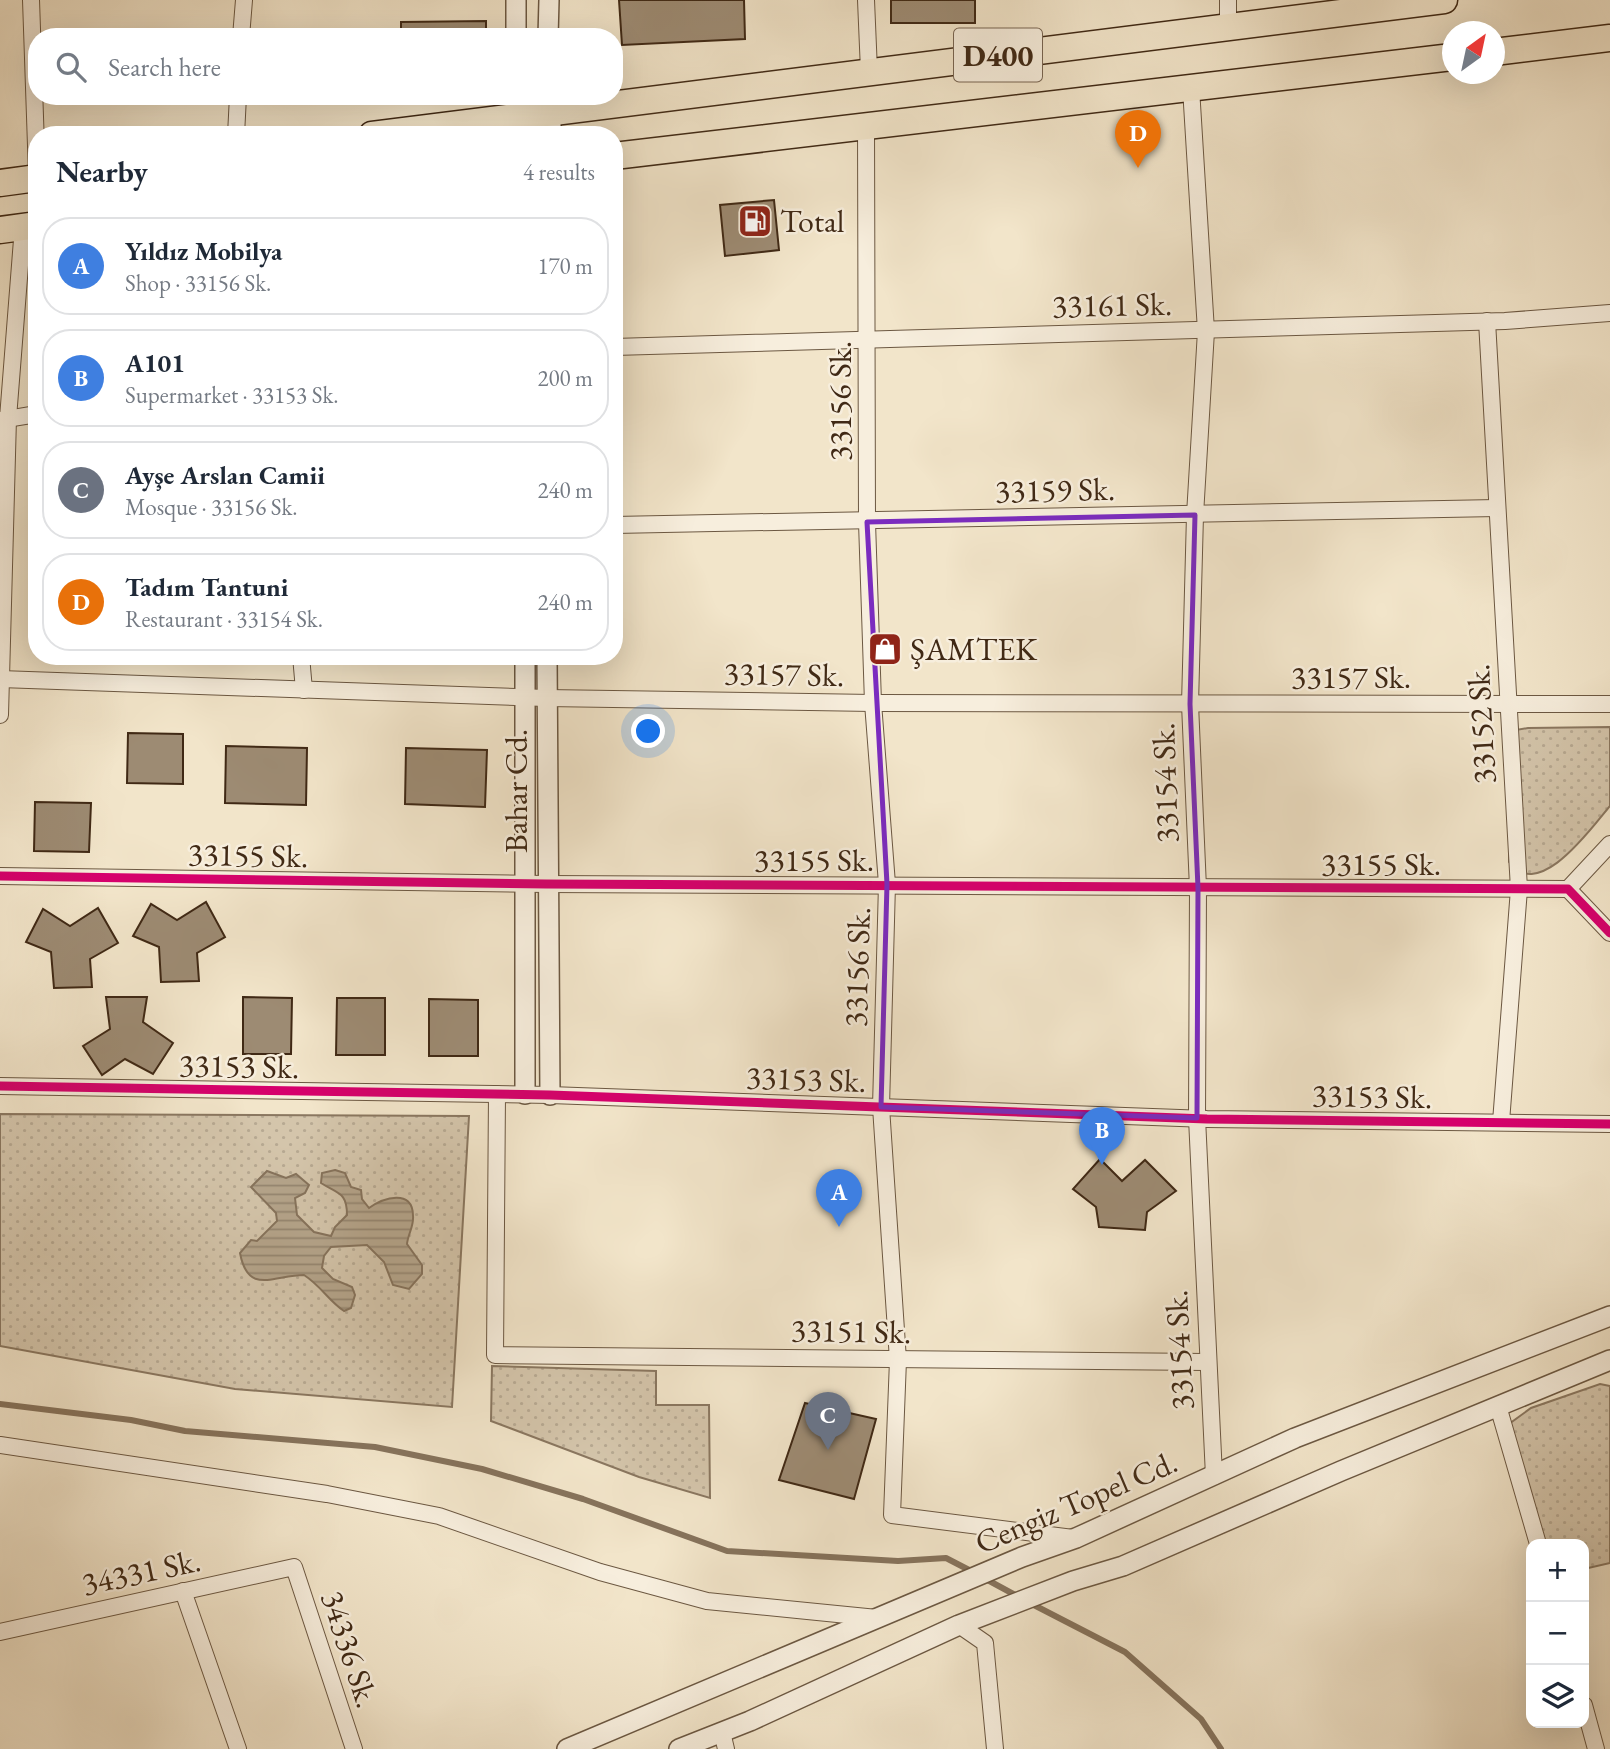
<!DOCTYPE html>
<meta charset="utf-8">
<style>
body{margin:0;font-family:"EB Garamond",serif;background:#f6f6f7;color:#1f2937}
.controls{position:absolute;right:21px;bottom:21px;display:grid;overflow:hidden;border-radius:14px;box-shadow:0 7px 28px #0002}
.controls button{width:63px;height:63px;display:grid;place-items:center;padding:0;border:0;border-bottom:2px solid #e0e1e3;background:#fff;color:#1f2937;font:35px sans-serif}
.compass{position:absolute;left:1442px;top:21px;width:63px;height:63px;border-radius:50%;background:#fff;box-shadow:0 7px 28px #0002;rotate:33deg}
.you{position:absolute;left:649px;top:732px;width:24px;height:24px;margin:-18px;border:5px solid #fff;border-radius:50%;background:#1a73e8;box-shadow:0 0 0 10px #1a73e833}
.badge{display:grid;place-items:center;width:46px;height:46px;border-radius:50%;background:#d93025;color:#fff;font-size:23px;font-weight:700}
.pin{position:absolute;translate:-50% -58px;filter:drop-shadow(0 2px 4px #0008)}
.pin::after{content:'';position:absolute;top:37px;width:24px;height:21px;background:inherit;clip-path:polygon(0 0,100% 0,50% 100%)}
.list{margin:0;padding:0;list-style:none}
h2{display:flex;justify-content:space-between;align-items:center;height:91px;margin:0;padding:0 28px;font-size:30px}
h2 small{font-size:23px;font-weight:400;color:#747a83}
.list li{display:grid;grid-template-columns:46px 1fr auto;gap:21px;align-items:center;box-sizing:border-box;height:98px;margin:0 14px 14px;padding:0 14px;border:2px solid #e0e1e3;border-radius:28px}
.list b{display:block;font-size:26px;white-space:nowrap}
.list p{margin:0;font-size:23px;white-space:nowrap;color:#747a83}
.list em{font-size:23px;font-style:normal;color:#747a83}
.icon{flex:none;width:38px;height:38px;fill:none;stroke:currentColor;stroke-width:2;stroke-linecap:round;stroke-linejoin:round}
.map{position:relative;flex:none;width:1610px;height:1749px;overflow:hidden}
.search{position:absolute;background:#fff;box-shadow:0 7px 28px #0002;left:28px;top:28px;width:595px;height:77px;display:flex;align-items:center;gap:18px;box-sizing:border-box;padding:0 24px;border-radius:28px;color:#747a83;font-size:26px}
.panel{position:absolute;background:#fff;box-shadow:0 7px 28px #0002;left:28px;top:126px;width:595px;height:539px;border-radius:28px}
.map>svg:first-child{display:block}
.park{fill:url(#park-dots);stroke:#8a7760;stroke-width:2}
.water{fill:url(#water-rules);stroke:#86735c;stroke-width:2}
.lines{fill:none;stroke-linecap:round;stroke-linejoin:round}
.stream{stroke:#86735c;stroke-width:6}
.building{fill:#9d8b73;stroke:#402915;stroke-width:2}
.minor-casing{stroke:#6c5842;stroke-width:18}
.tertiary-casing{stroke:#6c5842;stroke-width:22}
.trunk-casing{stroke:#402915;stroke-width:29}
.minor{stroke:#f7eedd;stroke-width:16}
.tertiary{stroke:#f7eedd;stroke-width:19}
.trunk{stroke:#f2e5ca;stroke-width:26}
.cycleway-casing{stroke:#f7eedd;stroke-width:13}
.cycleway{stroke:#d6006c;stroke-width:9}
.marked{fill:none;stroke:#7b2cbf;stroke-width:5;stroke-linejoin:round}
.labels{text-anchor:middle;dominant-baseline:central;stroke-width:5;stroke-linejoin:round;paint-order:stroke}
.shield{fill:#f7eedd;stroke:#776451;stroke-width:2}
.shield-label{font-size:30px;font-weight:bold;fill:#402915}
.poi-label{font-size:32px;fill:#402915;stroke:#f7eedd;text-anchor:start}
.street-label{font-size:32px;fill:#402915;stroke:#f7eedd}
</style>
<div class="map">
<svg width="1610" height="1749" viewBox="0 0 1610 1749">
<defs>
<pattern id="park-dots" width="8" height="8" patternUnits="userSpaceOnUse" patternTransform="scale(1.75)"><rect width="8" height="8" fill="#d4c5ab"/><path d="M2 2h.1M6 6h.1" fill="none" stroke="#b7a992" stroke-width="1.8" stroke-linecap="round"/></pattern>
<pattern id="water-rules" width="6" height="5" patternUnits="userSpaceOnUse" patternTransform="scale(1.75)"><rect width="6" height="5" fill="#b5a58c"/><path d="M0 2.5h6" fill="none" stroke="#958671"/></pattern>
</defs>
<rect width="100%" height="100%" fill="#f2e5ca"/>
<filter id="stains"><feTurbulence type="fractalNoise" baseFrequency=".00286" numOctaves="4"/><feColorMatrix values="0 0 0 0 .2 0 0 0 0 .09 0 0 0 0 .02 0 0 0 .5 -.17"/></filter>
<radialGradient id="worn" r=".72"><stop offset=".6" stop-color="#630" stop-opacity="0"/><stop offset="1" stop-color="#630" stop-opacity=".3"/></radialGradient>
<g class="park">
<path d="M 1610,727 L 1610,806 C 1592,827 1539,903 1509,862 L 1510,731 L 1528,728 Z"/>
<path d="M 0,1114 L 469,1116 L 452,1407 L 235,1389 L 0,1346 Z"/>
<path d="M 492,1366 L 656,1371 L 656,1405 L 709,1405 L 710,1498 L 639,1477 L 491,1421 Z"/>
<path d="M 1600,1384 L 1610,1386 L 1610,1563 L 1584,1569 L 1584,1544 L 1533,1544 L 1509,1424 L 1531,1408 Z"/>
</g>
<path class="water" d="M 335,1170 L 345,1173 L 351,1187 L 361,1190 L 362,1199 L 369,1208 C 383,1198 413,1188 413,1216 C 414,1226 408,1234 407,1244 L 422,1265 L 422,1274 L 409,1289 L 393,1285 L 384,1262 L 367,1245 L 331,1247 L 324,1256 L 322,1268 L 333,1279 L 352,1287 L 355,1295 L 351,1308 L 344,1311 C 329,1301 321,1286 304,1275 C 274,1275 248,1296 240,1253 L 251,1240 L 257,1241 L 277,1221 L 276,1213 L 251,1187 L 267,1171 L 286,1178 L 296,1174 L 309,1185 L 305,1193 L 295,1198 L 297,1215 L 314,1232 L 331,1236 L 335,1227 L 347,1215 C 347,1192 338,1194 321,1183 L 322,1173 Z"/>
<g class="lines">
<g class="stream">
<path d="M 0,1404 L 131,1420 L 185,1431 L 375,1447 L 482,1469 L 583,1499 L 727,1551 L 898,1561 L 946,1558 L 973,1572"/>
<path d="M 982,1577 L 1019,1597"/>
<path d="M 1028,1602 L 1125,1652 L 1201,1719 L 1221,1749"/>
</g>
</g>
<g class="building">
<path d="M 619,0 L 744,0 L 745,39 L 622,45 Z"/>
<rect x="891" y="0" width="84" height="23"/>
<path d="M 486,21 L 486,37 L 401,37 L 401,22 Z"/>
<path d="M 774,200 L 779,250 L 725,256 L 720,205 Z"/>
<path d="M 128,733 L 183,734 L 183,784 L 127,783 Z"/>
<path d="M 226,746 L 307,748 L 306,805 L 225,803 Z"/>
<path d="M 406,748 L 487,750 L 485,807 L 405,804 Z"/>
<path d="M 35,802 L 91,803 L 89,852 L 34,851 Z"/>
<path d="M 206,902 L 225,937 L 197,953 L 199,981 L 161,982 L 159,947 L 133,936 L 151,904 L 177,920 Z"/>
<path d="M 98,908 L 118,943 L 90,959 L 92,987 L 54,988 L 51,952 L 26,942 L 43,909 L 70,926 Z"/>
<path d="M 106,997 L 147,997 L 143,1022 L 173,1043 L 153,1074 L 125,1059 L 102,1075 L 83,1046 L 110,1029 Z"/>
<path d="M 243,997 L 292,998 L 291,1054 L 243,1054 Z"/>
<path d="M 337,998 L 385,998 L 385,1055 L 336,1055 Z"/>
<path d="M 429,999 L 478,1000 L 478,1056 L 429,1056 Z"/>
<path d="M 1100,1159 L 1122,1181 L 1145,1160 L 1176,1191 L 1147,1212 L 1145,1230 L 1099,1227 L 1096,1207 L 1073,1189 Z"/>
<path d="M 805,1403 L 876,1419 L 854,1499 L 779,1480 Z"/>
</g>
<g class="lines">
<g class="minor-casing">
<g id="minor">
<path d="M 31,0 L 37,175"/>
<path d="M 866,0 L 869,71"/>
<path d="M 1228,27 L 1228,0"/>
<path d="M 241,37 L 244,0"/>
<path d="M 1191,88 L 1206,331 L 1195,515 L 1190,704 L 1198,888 L 1197,1118 L 1214,1476"/>
<path d="M 866,126 L 867,522 L 873,703 L 887,884 L 881,1107 L 898,1360 L 892,1515 L 1073,1538"/>
<path d="M 236,135 L 238,96"/>
<path d="M 1487,321 L 1519,889 L 1501,1122"/>
<path d="M 614,347 L 1505,321 L 1610,313"/>
<path d="M 0,420 L 37,414"/>
<path d="M 614,525 L 1497,508"/>
<path d="M 301,656 L 304,690"/>
<path d="M 0,679 L 546,698 L 873,703 L 1610,704"/>
<path d="M 0,715 L 8,418 L 23,227"/>
<path d="M 0,876 L 546,884 L 1568,889 L 1610,933"/>
<path d="M 1568,889 L 1610,844"/>
<path d="M 0,1086 L 550,1095 L 1207,1119 L 1610,1124"/>
<path d="M 497,1094 L 495,1355 L 1206,1362"/>
<path d="M 1498,1406 L 1538,1544"/>
<path d="M 0,1445 L 327,1494 L 439,1516 L 600,1572 L 707,1601 L 877,1618"/>
<path d="M 183,1591 L 238,1749"/>
<path d="M 959,1625 L 985,1643 L 995,1749"/>
<path d="M 0,1632 L 294,1567 L 354,1749"/>
<path d="M 1584,1705 L 1596,1749"/>
<path d="M 722,1732 L 726,1749"/>
</g>
</g>
<g class="tertiary-casing">
<g id="tertiary">
<path d="M 516,0 L 516,37"/>
<path d="M 548,37 L 549,0"/>
<path d="M 519,96 L 523,135"/>
<path d="M 551,96 L 551,135"/>
<path d="M 547,656 L 550,1095"/>
<path d="M 525,1094 L 525,656"/>
<path d="M 567,1749 L 1022,1557 L 1076,1538 L 1295,1438 L 1610,1316"/>
<path d="M 679,1749 L 750,1721 L 959,1625 L 1073,1581 L 1123,1566 L 1341,1471 L 1610,1360"/>
</g>
</g>
<g class="trunk-casing">
<g id="trunk">
<path d="M 1494,52 L 1610,38"/>
<path d="M 372,135 L 1444,0"/>
<path d="M 614,156 L 1452,57"/>
<path d="M 0,183 L 37,178"/>
<path d="M 0,230 L 37,225"/>
</g>
</g>
<use href="#minor" class="minor"/>
<use href="#tertiary" class="tertiary"/>
<use href="#trunk" class="trunk"/>
<g class="cycleway-casing">
<g id="cycleway">
<path d="M 0,876 L 546,884 L 1568,889 L 1610,933"/>
<path d="M 0,1086 L 550,1095 L 1207,1119 L 1610,1124"/>
</g>
</g>
<use href="#cycleway" class="cycleway"/>
</g>
<path class="marked" d="M 1195,515 L 1190,704 L 1198,888 L 1197,1118 L 881,1107 L 887,884 L 867,522 Z"/>
<defs>
<g id="fuel-square" transform="scale(1.75)"><rect x="-9" y="-9" width="18" height="18" rx="4" fill="#8f2418" stroke="#f7eedd"/><path d="M-5.5-6h7V0h2V4h1.3V-2.5L3-4.5l.8-.8L6-3V5H2.5V1h-1V6h-7ZM-4.2-4.7v3.2H.2V-4.7Z" fill="#fff"/></g>
<g id="shop-square" transform="scale(1.75)"><rect x="-9" y="-9" width="18" height="18" rx="4" fill="#8f2418" stroke="#f7eedd"/><path d="M-5-2.5h2.3a2.7 3.5 0 0 1 5.4 0H5L5.5 6h-11ZM-1.5-2.5h3a1.5 2.3 0 0 0-3 0Z" fill="#fff"/></g>
</defs>
<g fill-rule="evenodd">
<use href="#fuel-square" x="755" y="221"/>
<use href="#shop-square" x="885" y="649"/>
</g>
<g class="labels">
<rect class="shield" x="954" y="28.5" width="88" height="53" rx="5"/>
<g class="shield-label">
<text x="998" y="55">D400</text>
</g>
<g class="poi-label">
<text x="780" y="221">Total</text>
<text x="910" y="649">ŞAMTEK</text>
</g>
<g class="street-label">
<text transform="translate(1112 305) rotate(-1)">33161 Sk.</text>
<text transform="translate(840 401) rotate(-90)">33156 Sk.</text>
<text transform="translate(1055 490) rotate(-1)">33159 Sk.</text>
<text transform="translate(784 674) rotate(1)">33157 Sk.</text>
<text x="1351" y="677">33157 Sk.</text>
<text transform="translate(1481 724) rotate(-93)">33152 Sk.</text>
<text transform="translate(1165 783) rotate(-92)">33154 Sk.</text>
<text transform="translate(516 791) rotate(-90)">Bahar Cd.</text>
<text transform="translate(248 855) rotate(1)">33155 Sk.</text>
<text x="814" y="860">33155 Sk.</text>
<text x="1381" y="864">33155 Sk.</text>
<text transform="translate(857 967) rotate(-88)">33156 Sk.</text>
<text transform="translate(239 1066) rotate(1)">33153 Sk.</text>
<text transform="translate(806 1079) rotate(2)">33153 Sk.</text>
<text transform="translate(1372 1096) rotate(1)">33153 Sk.</text>
<text transform="translate(851 1331) rotate(1)">33151 Sk.</text>
<text transform="translate(1179 1350) rotate(-93)">33154 Sk.</text>
<text transform="translate(1076 1502) rotate(-23)">Cengiz Topel Cd.</text>
<text transform="translate(141 1572) rotate(-12)">34331 Sk.</text>
<text transform="translate(350 1649) rotate(72)">34336 Sk.</text>
</g>
</g>
<rect width="100%" height="100%" filter="url(#stains)"/>
<rect width="100%" height="100%" fill="url(#worn)"/>
</svg>
<div class="controls">
<button>+</button>
<button>−</button>
<button><svg class="icon" aria-label="layers" viewBox="0 0 24 24"><path d="M12 4l9 5-9 5-9-5zM3 14l9 5 9-5"/></svg></button>
</div>
<svg class="compass" viewBox="-18 -18 36 36"><path d="M0-13l5 13h-10z" fill="#e53935"/><path d="M0 13l5-13h-10z" fill="#747a83"/></svg>
<div class="you"></div>
<div class="pin badge" style="left:839px;top:1227px;background:#3f7fe0">A</div>
<div class="pin badge" style="left:1102px;top:1165px;background:#3f7fe0">B</div>
<div class="pin badge" style="left:828px;top:1450px;background:#6b7280">C</div>
<div class="pin badge" style="left:1138px;top:168px;background:#e8710a">D</div>
<div class="search"><svg class="icon" aria-label="search" viewBox="0 0 24 24"><circle cx="10" cy="10" r="6"/><path d="M15 15l6 6"/></svg>Search here</div>
<section class="panel">
<h2>Nearby<small>4 results</small></h2>
<ul class="list">
<li><span class="badge" style="background:#3f7fe0">A</span><div><b>Yıldız Mobilya</b><p>Shop · 33156 Sk.</p></div><em>170 m</em></li>
<li><span class="badge" style="background:#3f7fe0">B</span><div><b>A101</b><p>Supermarket · 33153 Sk.</p></div><em>200 m</em></li>
<li><span class="badge" style="background:#6b7280">C</span><div><b>Ayşe Arslan Camii</b><p>Mosque · 33156 Sk.</p></div><em>240 m</em></li>
<li><span class="badge" style="background:#e8710a">D</span><div><b>Tadım Tantuni</b><p>Restaurant · 33154 Sk.</p></div><em>240 m</em></li>
</ul>
</section>
</div>
